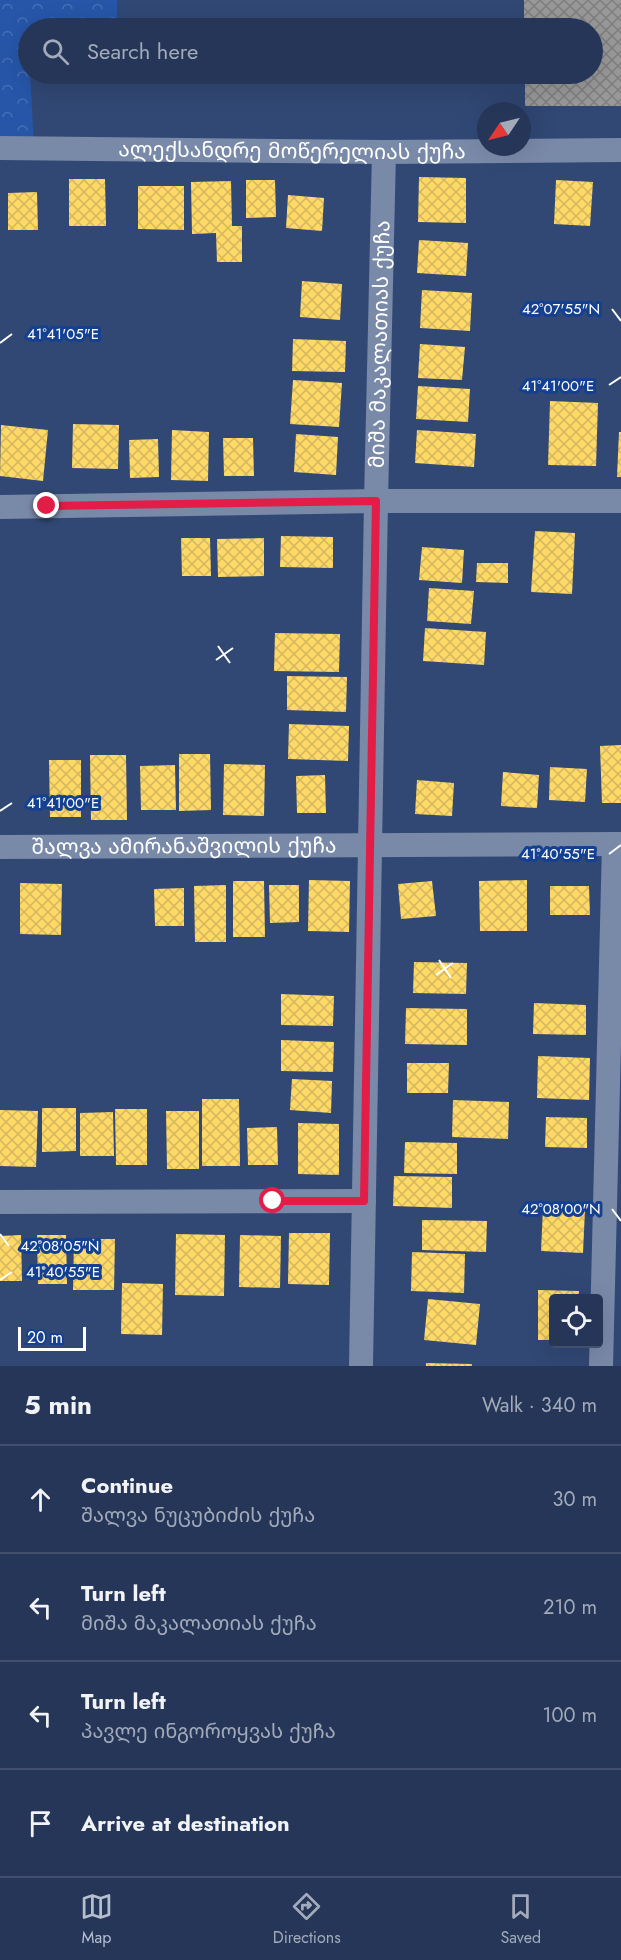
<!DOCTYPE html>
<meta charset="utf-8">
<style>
body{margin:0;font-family:Jost,"Noto Sans Georgian",sans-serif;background:#2d3e5e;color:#f1f3f6}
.controls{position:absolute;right:18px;bottom:18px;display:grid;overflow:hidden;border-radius:6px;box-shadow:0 6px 24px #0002}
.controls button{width:54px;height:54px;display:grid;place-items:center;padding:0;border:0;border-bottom:2px solid #42506e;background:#253658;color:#f1f3f6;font:30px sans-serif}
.compass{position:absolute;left:477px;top:102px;width:54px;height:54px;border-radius:50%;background:#253658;box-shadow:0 6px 24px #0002;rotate:235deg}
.scale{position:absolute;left:18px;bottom:15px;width:68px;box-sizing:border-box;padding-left:6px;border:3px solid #fff;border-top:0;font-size:16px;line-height:21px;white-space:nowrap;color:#fff;-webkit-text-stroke:4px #144092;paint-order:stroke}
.stop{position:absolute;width:18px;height:18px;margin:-14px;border:4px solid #e11d48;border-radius:50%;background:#fff}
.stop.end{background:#e11d48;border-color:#fff;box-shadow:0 2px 6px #0008}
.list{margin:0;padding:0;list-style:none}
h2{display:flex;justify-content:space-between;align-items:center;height:78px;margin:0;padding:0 24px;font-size:26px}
h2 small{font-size:20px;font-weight:400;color:#a3abba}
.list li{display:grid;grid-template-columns:39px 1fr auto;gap:18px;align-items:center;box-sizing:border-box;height:108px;padding:0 24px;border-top:2px solid #42506e}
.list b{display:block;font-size:22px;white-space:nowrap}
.list p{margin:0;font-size:20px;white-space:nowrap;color:#a3abba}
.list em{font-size:20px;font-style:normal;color:#a3abba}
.icon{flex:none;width:33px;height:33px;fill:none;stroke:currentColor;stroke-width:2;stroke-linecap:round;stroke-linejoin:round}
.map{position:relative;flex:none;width:621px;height:1366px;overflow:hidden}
.search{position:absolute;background:#253658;box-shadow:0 6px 24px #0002;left:18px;right:18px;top:18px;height:66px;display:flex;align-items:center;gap:15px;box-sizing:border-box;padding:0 21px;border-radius:33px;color:#a3abba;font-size:22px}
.sheet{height:510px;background:#253658}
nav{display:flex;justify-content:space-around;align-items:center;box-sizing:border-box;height:84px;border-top:2px solid #42506e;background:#253658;font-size:16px;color:#a3abba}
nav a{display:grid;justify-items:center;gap:3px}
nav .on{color:#b7bfcf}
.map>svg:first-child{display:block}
.park{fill:url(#park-crowns)}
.homes{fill:url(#homes-cross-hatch)}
.industry{fill:url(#industry-cross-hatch)}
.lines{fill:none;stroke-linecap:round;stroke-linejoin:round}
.street{stroke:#7989a8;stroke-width:24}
.route{stroke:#e11d48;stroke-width:8}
.ticks{fill:none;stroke:#fff;stroke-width:2}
.labels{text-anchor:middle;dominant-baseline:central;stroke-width:6;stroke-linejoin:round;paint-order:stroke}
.street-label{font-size:21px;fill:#fff;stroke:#144092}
.ticks-label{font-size:15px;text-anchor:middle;fill:#fff;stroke:#144092;stroke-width:6;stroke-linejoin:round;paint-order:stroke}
</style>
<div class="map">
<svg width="621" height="1366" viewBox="0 0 621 1366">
<defs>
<pattern id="park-crowns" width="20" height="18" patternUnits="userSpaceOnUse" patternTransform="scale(1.5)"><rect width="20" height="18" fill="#2756a9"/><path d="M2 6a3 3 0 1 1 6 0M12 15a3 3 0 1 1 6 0" fill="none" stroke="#476fb6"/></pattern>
<pattern id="homes-cross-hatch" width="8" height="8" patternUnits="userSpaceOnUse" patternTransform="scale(1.5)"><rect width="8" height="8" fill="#ffd966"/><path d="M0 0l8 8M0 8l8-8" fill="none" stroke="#d2b660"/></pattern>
<pattern id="industry-cross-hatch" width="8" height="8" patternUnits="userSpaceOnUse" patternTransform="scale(1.5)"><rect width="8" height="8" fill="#999"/><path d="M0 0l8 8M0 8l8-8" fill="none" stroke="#7e7e7e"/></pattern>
</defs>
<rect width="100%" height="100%" fill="#314875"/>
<path class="park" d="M 0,0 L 117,0 L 117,28 L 28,28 L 28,74 L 30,74 L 34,148 L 0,148 Z"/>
<g class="homes">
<path d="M 130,20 L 234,27 L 234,28 L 129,28 Z"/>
<path d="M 436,23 L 436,28 L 292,28 L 292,25 Z"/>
<path d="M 293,74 L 437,74 L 437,76 L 293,78 Z"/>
<path d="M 419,177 L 466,178 L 466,223 L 418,222 Z"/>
<path d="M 69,179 L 105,179 L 106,226 L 69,226 Z"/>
<path d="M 246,180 L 275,180 L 276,217 L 246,218 Z"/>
<path d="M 556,180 L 593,182 L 590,226 L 554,224 Z"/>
<path d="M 231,181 L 232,226 L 242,226 L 242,262 L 217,262 L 216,233 L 192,234 L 191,182 Z"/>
<path d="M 138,186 L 184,186 L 184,230 L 138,229 Z"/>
<path d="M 37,192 L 38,230 L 8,230 L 8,193 Z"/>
<path d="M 288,195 L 324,198 L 322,231 L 286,228 Z"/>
<path d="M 419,240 L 468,243 L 466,276 L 417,273 Z"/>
<path d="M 302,281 L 342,284 L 340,320 L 300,317 Z"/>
<path d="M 422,290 L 472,293 L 470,331 L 420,328 Z"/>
<path d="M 293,339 L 346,341 L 345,372 L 292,371 Z"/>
<path d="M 420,344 L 465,347 L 462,380 L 418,378 Z"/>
<path d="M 293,380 L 342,383 L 339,427 L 290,424 Z"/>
<path d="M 418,386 L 470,389 L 468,422 L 416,419 Z"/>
<path d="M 550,401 L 598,403 L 596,466 L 548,465 Z"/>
<path d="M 73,424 L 119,425 L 118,469 L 72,468 Z"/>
<path d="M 1,425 L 48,430 L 43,481 L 0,476 Z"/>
<path d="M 172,430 L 209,432 L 208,481 L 171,480 Z"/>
<path d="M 417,430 L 476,434 L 474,467 L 415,463 Z"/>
<path d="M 619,432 L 621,432 L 621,477 L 617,477 Z"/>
<path d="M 296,434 L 338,437 L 336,475 L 294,472 Z"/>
<path d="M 223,438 L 253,438 L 254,476 L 224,476 Z"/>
<path d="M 158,439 L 159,477 L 130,478 L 129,440 Z"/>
<path d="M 535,531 L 575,533 L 572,594 L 531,592 Z"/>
<path d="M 281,536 L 333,537 L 333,568 L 280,567 Z"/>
<path d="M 181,538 L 210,538 L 211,576 L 182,576 Z"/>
<path d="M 264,538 L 264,576 L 218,577 L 217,539 Z"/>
<path d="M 422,547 L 464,550 L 462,583 L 419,580 Z"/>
<path d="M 477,563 L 508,563 L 508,583 L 476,582 Z"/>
<path d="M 429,588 L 474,591 L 471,624 L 427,621 Z"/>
<path d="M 425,628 L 486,632 L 484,665 L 423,661 Z"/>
<path d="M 275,633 L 340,634 L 339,672 L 274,671 Z"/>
<path d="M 287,676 L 347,677 L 346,712 L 287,710 Z"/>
<path d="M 289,724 L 349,726 L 348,761 L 288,759 Z"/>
<path d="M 621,745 L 621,803 L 602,803 L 600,746 Z"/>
<path d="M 179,754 L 210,754 L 211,810 L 179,811 Z"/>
<path d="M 90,755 L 126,755 L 127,820 L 91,820 Z"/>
<path d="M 49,760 L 81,760 L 81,817 L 50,817 Z"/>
<path d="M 224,764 L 265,765 L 264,816 L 223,815 Z"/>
<path d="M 175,765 L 176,810 L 141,810 L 140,766 Z"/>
<path d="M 550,767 L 587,769 L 585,802 L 549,800 Z"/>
<path d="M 503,772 L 539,775 L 537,808 L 501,806 Z"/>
<path d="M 325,775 L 326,813 L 297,813 L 296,776 Z"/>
<path d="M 417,780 L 454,783 L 452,816 L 415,814 Z"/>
<path d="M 309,880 L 350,881 L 349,932 L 308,931 Z"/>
<path d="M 527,880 L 527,931 L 480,931 L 479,881 Z"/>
<path d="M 233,881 L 264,881 L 265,937 L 233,937 Z"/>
<path d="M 432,881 L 436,916 L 401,919 L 398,884 Z"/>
<path d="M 20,883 L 62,884 L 61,935 L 20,934 Z"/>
<path d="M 226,885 L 226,942 L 195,942 L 194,886 Z"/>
<path d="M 269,885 L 299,885 L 299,922 L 270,923 Z"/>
<path d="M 550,886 L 589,886 L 590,915 L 550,915 Z"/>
<path d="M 184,888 L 184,926 L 155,926 L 154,889 Z"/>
<path d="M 414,962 L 467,963 L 466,994 L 413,993 Z"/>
<path d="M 281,994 L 334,996 L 333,1026 L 281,1025 Z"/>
<path d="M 534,1003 L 586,1005 L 586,1035 L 533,1034 Z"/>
<path d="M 406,1008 L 467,1009 L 467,1045 L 405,1044 Z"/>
<path d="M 281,1040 L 334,1042 L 333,1072 L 281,1071 Z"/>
<path d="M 538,1056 L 590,1058 L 589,1100 L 537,1098 Z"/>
<path d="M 407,1063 L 449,1063 L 448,1093 L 407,1093 Z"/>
<path d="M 292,1079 L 332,1081 L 331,1113 L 290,1110 Z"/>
<path d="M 202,1099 L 239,1099 L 240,1166 L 202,1166 Z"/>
<path d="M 453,1100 L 509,1102 L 508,1139 L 452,1137 Z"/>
<path d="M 42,1108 L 76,1108 L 76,1151 L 42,1152 Z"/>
<path d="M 115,1109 L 147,1109 L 147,1165 L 116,1165 Z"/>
<path d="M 0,1110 L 38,1111 L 36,1167 L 0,1166 Z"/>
<path d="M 166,1111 L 199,1111 L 199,1169 L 167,1169 Z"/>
<path d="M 113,1112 L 114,1156 L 80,1156 L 80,1113 Z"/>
<path d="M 546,1117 L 587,1118 L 587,1148 L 545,1147 Z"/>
<path d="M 298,1123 L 339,1124 L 339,1175 L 298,1174 Z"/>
<path d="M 277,1127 L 278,1165 L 248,1165 L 247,1128 Z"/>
<path d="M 405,1142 L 457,1143 L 457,1174 L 404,1173 Z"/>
<path d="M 394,1176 L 452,1177 L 452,1208 L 393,1206 Z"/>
<path d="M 543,1208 L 585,1210 L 583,1253 L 541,1251 Z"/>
<path d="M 422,1220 L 487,1221 L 486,1252 L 422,1250 Z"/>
<path d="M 289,1233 L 330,1233 L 329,1285 L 288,1284 Z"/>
<path d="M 176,1234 L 225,1235 L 224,1296 L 175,1295 Z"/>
<path d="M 21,1235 L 22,1281 L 0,1281 L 0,1236 Z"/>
<path d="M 37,1235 L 66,1235 L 67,1284 L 38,1284 Z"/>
<path d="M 240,1235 L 281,1236 L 280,1288 L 239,1287 Z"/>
<path d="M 74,1239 L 115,1239 L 114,1290 L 73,1290 Z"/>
<path d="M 412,1252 L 465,1254 L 464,1293 L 411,1291 Z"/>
<path d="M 122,1283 L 163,1284 L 162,1335 L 121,1334 Z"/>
<path d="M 538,1290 L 579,1291 L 579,1298 L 554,1298 L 554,1340 L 538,1340 Z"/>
<path d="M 428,1299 L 480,1304 L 476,1345 L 424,1340 Z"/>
<path d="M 426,1363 L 472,1364 L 472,1366 L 426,1366 Z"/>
</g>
<path class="industry" d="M 524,0 L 621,0 L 621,106 L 525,106 L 525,74 L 592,74 L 592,28 L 524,28 Z"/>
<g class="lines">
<g class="street">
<path id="s1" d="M 0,148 L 384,152 L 621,150"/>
<path d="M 0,507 L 376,501 L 621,501"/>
<path id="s2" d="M 0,847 L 621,844"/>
<path d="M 0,1202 L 364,1201"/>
<path id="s3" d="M 361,1366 L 376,501 L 384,152"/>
<path d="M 601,1366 L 614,844"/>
</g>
</g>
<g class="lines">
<path class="route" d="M 47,506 L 376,501 L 364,1201 L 273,1201"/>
</g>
<path class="ticks" d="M 612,309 L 621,321M 0,343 L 12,334M 609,385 L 621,377M 218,646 L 230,663M 216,660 L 233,648M 0,811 L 12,803M 609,854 L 621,845M 439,960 L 451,978M 436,975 L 453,963M 612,1209 L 621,1221M 0,1234 L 9,1246M 0,1280 L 12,1272"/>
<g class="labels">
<g class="street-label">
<text stroke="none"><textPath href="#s1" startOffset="292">ალექსანდრე მოწერელიას ქუჩა</textPath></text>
<text stroke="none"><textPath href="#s3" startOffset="1022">მიშა მაკალათიას ქუჩა</textPath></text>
<text stroke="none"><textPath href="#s2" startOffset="184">შალვა ამირანაშვილის ქუჩა</textPath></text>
</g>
</g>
<g class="ticks-label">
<text x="561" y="314">42°07'55"N</text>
<text x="63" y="339">41°41'05"E</text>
<text x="558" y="391">41°41'00"E</text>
<text x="63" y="808">41°41'00"E</text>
<text x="558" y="859">41°40'55"E</text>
<text x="561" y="1214">42°08'00"N</text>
<text x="60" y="1251">42°08'05"N</text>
<text x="63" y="1277">41°40'55"E</text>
</g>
</svg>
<div class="controls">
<button><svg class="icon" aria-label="locate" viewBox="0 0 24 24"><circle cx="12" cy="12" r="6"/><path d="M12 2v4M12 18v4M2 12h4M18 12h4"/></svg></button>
</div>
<svg class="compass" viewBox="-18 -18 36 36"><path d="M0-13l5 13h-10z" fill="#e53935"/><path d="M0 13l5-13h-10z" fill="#a3abba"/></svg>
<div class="scale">20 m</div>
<div class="stop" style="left:273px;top:1201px"></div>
<div class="stop end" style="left:47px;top:506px"></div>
<div class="search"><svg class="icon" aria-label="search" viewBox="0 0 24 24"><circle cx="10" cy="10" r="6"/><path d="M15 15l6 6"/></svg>Search here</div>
</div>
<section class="sheet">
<h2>5 min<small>Walk · 340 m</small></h2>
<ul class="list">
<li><svg class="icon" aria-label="ahead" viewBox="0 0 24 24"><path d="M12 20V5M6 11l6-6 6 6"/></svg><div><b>Continue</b><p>შალვა ნუცუბიძის ქუჩა</p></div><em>30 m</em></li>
<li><svg class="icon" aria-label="left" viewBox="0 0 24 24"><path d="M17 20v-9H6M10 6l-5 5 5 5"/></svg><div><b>Turn left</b><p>მიშა მაკალათიას ქუჩა</p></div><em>210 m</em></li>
<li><svg class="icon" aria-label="left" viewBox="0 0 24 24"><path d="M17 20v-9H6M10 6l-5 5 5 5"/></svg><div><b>Turn left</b><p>პავლე ინგოროყვას ქუჩა</p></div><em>100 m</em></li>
<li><svg class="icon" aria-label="arrive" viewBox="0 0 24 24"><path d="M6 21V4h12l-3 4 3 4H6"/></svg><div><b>Arrive at destination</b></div></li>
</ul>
</section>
<nav>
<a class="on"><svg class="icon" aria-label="map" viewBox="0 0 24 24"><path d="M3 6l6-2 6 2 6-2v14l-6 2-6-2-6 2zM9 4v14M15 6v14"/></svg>Map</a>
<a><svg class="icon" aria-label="directions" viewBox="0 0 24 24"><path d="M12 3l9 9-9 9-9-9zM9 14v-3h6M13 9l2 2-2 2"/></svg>Directions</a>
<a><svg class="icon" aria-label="saved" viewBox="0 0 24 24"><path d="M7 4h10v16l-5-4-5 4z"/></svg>Saved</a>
</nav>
